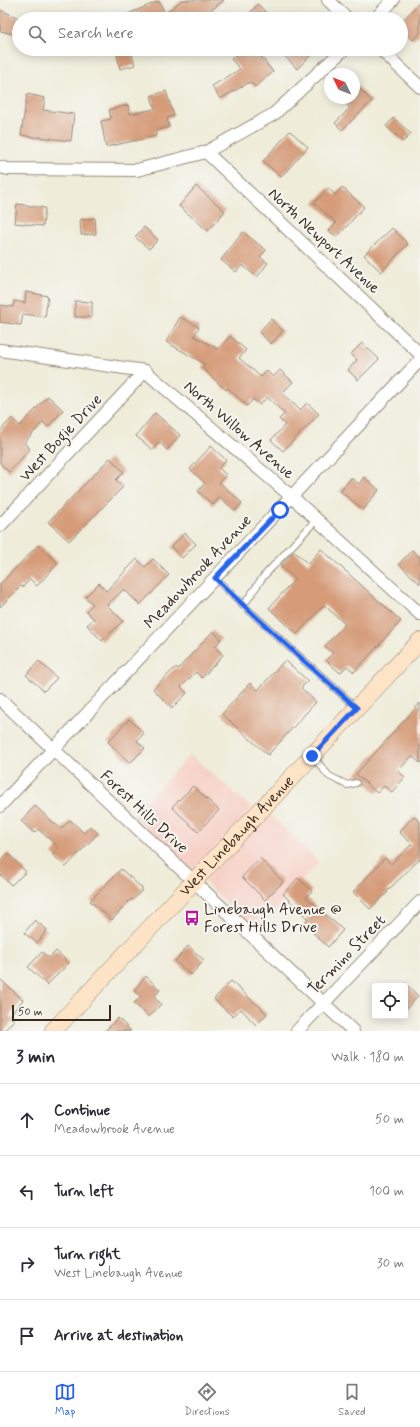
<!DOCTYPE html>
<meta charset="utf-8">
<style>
body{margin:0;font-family:Mynerve,sans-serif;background:#f7f7f7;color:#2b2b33}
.controls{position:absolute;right:12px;bottom:12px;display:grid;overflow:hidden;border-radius:4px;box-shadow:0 2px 10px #0003}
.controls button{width:36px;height:36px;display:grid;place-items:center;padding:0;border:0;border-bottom:1px solid #e1e1e2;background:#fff;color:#2b2b33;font:20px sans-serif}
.compass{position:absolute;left:324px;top:68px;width:36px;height:36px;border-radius:50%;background:#fff;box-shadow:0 2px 10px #0003;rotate:313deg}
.scale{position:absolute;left:12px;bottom:10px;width:99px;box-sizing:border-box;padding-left:4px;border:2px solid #3b2a1e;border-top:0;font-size:11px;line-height:14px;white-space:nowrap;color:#3b2a1e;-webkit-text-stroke:3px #f6f6f2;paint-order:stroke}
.stop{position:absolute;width:12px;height:12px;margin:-9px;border:3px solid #2563eb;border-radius:50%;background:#fff}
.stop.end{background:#2563eb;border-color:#fff;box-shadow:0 1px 4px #0008}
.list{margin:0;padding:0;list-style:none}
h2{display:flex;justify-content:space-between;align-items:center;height:52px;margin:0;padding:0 16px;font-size:17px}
h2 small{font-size:13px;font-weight:400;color:#7c7c81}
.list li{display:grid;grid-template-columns:26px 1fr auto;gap:12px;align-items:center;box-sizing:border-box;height:72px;padding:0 16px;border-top:1px solid #e1e1e2}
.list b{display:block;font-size:15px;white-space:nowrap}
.list p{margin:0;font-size:13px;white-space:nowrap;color:#7c7c81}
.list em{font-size:13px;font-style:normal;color:#7c7c81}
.icon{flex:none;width:22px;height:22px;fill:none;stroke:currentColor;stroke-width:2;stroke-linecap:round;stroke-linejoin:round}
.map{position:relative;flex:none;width:420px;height:1031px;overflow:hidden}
.search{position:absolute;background:#fff;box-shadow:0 2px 10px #0003;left:12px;right:12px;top:12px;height:44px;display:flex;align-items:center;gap:10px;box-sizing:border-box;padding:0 14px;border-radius:22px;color:#7c7c81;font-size:15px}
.sheet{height:340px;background:#fff}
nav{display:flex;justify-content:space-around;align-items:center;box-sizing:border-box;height:56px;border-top:1px solid #e1e1e2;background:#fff;font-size:11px;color:#7c7c81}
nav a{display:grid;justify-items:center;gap:2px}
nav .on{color:#2563eb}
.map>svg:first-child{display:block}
.built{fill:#f7d1c7}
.building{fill:#d69c7a}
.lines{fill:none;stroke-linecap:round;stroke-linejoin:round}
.lane-casing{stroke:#958b7c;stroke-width:8}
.street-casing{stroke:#958b7c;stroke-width:14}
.secondary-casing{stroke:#958b7c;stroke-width:18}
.lane{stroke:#fff;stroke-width:6}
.street{stroke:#fff;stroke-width:12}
.secondary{stroke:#fee4c6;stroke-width:17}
.route{stroke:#2563eb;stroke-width:5}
.labels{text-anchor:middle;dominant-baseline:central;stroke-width:4;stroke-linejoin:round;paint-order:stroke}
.street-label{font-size:16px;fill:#3b2a1e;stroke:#f6f6f2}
.poi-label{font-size:16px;fill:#3b2a1e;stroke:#f6f6f2;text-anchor:start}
</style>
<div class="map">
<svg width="420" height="1031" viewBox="0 0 420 1031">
<rect width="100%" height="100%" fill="#f6f6f2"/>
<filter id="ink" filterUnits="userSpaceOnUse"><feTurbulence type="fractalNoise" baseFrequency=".025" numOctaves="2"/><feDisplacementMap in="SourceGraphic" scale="8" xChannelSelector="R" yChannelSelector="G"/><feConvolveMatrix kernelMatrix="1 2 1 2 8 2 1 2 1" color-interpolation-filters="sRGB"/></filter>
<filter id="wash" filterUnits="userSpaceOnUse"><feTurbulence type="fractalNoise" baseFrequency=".012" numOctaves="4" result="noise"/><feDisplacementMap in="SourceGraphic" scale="16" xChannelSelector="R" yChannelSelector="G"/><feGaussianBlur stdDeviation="0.9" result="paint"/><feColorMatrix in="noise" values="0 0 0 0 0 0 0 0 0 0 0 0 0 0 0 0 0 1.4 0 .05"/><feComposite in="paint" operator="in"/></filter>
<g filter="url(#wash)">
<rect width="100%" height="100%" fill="#efecd9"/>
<g class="built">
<path d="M 190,755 L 252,808 L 193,871 L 133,815 Z"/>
<path d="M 269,813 L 319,862 L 256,931 L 204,881 Z"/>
</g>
<g id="blocks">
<g class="building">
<path d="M 182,0 L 224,0 L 200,19 L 116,19 L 159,1 L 165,14 Z"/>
<path d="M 420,2 L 420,33 L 413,40 L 401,29 L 401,22 Z"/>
<path d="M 258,4 L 272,19 L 257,19 L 251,12 Z"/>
<path d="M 0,10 L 19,18 L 19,35 L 0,31 Z"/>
<path d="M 243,49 L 255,49 L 273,72 L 255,87 L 250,82 L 220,99 L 212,86 L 240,69 L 231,59 Z"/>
<path d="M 278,49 L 317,49 L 297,69 Z"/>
<path d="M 131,51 L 135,65 L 120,69 L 117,55 Z"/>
<path d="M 354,83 L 372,101 L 342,130 L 335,123 L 350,108 L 340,98 L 354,98 Z"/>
<path d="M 166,91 L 174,116 L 167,118 L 169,127 L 155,131 L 156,136 L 106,147 L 101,121 L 111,119 L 109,110 L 128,105 L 130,114 L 155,109 L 151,96 Z"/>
<path d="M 27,94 L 45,98 L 43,110 L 74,114 L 71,141 L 39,137 L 39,138 L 21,135 Z"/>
<path d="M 394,118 L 411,134 L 403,142 L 386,126 Z"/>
<path d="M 290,131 L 308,147 L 281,177 L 263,161 Z"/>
<path d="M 196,186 L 225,211 L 208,231 L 179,206 Z"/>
<path d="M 342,187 L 364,207 L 337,237 L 329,231 L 336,223 L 314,203 L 328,188 L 335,195 Z"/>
<path d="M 17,204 L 45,208 L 43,226 L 15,223 Z"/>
<path d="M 95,218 L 96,234 L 81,235 L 80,220 Z"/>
<path d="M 144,227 L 158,240 L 149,249 L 135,237 Z"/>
<path d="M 392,228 L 408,244 L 381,272 L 364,255 Z"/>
<path d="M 243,232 L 266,250 L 260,257 L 268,263 L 257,277 L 242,265 L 236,272 L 221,260 Z"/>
<path d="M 26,292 L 48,296 L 45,317 L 23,314 L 21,325 L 0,322 L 0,305 L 13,307 L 14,301 L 25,303 Z"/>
<path d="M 75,301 L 92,302 L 92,317 L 75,317 Z"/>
<path d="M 180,317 L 199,327 L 194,336 L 218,349 L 230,336 L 246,350 L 239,358 L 261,377 L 267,371 L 273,377 L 280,370 L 293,382 L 282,393 L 300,410 L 307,403 L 319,414 L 283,451 L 271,440 L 285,425 L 279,419 L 285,414 L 267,397 L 260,405 L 253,399 L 247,406 L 228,388 L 226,390 L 202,368 L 205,364 L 166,342 Z"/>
<path d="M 271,319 L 283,331 L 271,344 L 259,332 Z"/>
<path d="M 362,343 L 379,359 L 358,380 L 348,370 L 357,360 L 351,354 Z"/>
<path d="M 48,396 L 63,410 L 48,427 L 43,422 L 24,443 L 30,449 L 9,472 L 0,463 L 0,431 L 12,418 L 20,426 Z"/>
<path d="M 155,413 L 180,435 L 167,450 L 159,442 L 153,450 L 136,436 Z"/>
<path d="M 211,446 L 226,460 L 219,468 L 226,475 L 219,482 L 242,503 L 235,511 L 220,497 L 213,505 L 198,491 L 205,483 L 190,469 Z"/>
<path d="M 110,458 L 124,472 L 116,480 L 123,487 L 69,541 L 48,522 Z"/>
<path d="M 364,477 L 379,490 L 363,510 L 340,491 L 351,478 L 359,484 Z"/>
<path d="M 185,533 L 196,544 L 182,558 L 171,547 Z"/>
<path d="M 38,545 L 58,563 L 37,586 L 30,579 L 23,587 L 21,586 L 0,607 L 0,584 Z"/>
<path d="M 321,549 L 401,621 L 354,672 L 347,666 L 340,673 L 326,660 L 333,653 L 325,646 L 345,624 L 324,605 L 297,634 L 269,608 L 295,579 L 280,566 L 294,551 L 308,564 Z"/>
<path d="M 412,550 L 420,558 L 420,584 L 399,564 Z"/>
<path d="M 137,559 L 145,567 L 153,559 L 169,575 L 140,605 L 124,589 L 107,605 L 123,621 L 102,641 L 87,625 L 94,619 L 86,611 L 93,604 L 85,597 L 99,583 L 106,591 Z"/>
<path d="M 213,631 L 221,639 L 215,647 L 223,655 L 202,678 L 196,672 L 181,687 L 187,693 L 172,708 L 153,689 L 176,667 L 178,669 Z"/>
<path d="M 285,660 L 308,681 L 301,688 L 316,702 L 268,755 L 222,714 L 250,683 L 258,690 Z"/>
<path d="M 39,661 L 57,678 L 44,691 L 26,675 Z"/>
<path d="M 420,703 L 420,763 L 412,756 L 398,771 L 405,777 L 392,792 L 384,786 L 377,793 L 356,774 Z"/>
<path d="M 129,719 L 144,733 L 137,741 L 145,748 L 130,763 L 108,742 Z"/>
<path d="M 193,786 L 219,810 L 198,832 L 172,807 Z"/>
<path d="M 35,806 L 61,829 L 70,820 L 84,833 L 90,826 L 98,833 L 66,867 L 52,854 L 58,847 L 38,829 L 34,833 L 21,821 Z"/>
<path d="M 414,816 L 420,822 L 420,859 L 387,891 L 388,892 L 370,909 L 353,892 L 385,858 L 391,864 L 412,844 L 399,832 Z"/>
<path d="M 8,853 L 26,872 L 11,885 L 0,874 L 0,861 Z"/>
<path d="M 260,858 L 283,882 L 265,900 L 242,877 Z"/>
<path d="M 121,869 L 143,889 L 133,900 L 131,899 L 112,920 L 90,901 Z"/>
<path d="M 298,878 L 312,891 L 306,897 L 343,930 L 328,947 L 304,924 L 308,919 L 283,894 Z"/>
<path d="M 35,920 L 47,930 L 37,943 L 24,933 Z"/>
<path d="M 188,946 L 204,960 L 191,975 L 175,961 Z"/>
<path d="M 56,951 L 69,963 L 47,985 L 28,967 L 42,952 L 49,958 Z"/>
<path d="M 146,976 L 160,990 L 154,997 L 161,1004 L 149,1017 L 134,1003 L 141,997 L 134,990 Z"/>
<path d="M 0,979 L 23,1000 L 9,1016 L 14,1020 L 4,1031 L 0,1031 Z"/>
<path d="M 231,981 L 256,1004 L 257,1004 L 267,1014 L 256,1025 L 241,1009 L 233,1017 L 214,999 Z"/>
<path d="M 405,983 L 418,996 L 405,1010 Z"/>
<path d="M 118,1018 L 131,1031 L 105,1031 Z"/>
</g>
</g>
</g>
<g filter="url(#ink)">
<use href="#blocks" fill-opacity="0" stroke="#958b7c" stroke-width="1"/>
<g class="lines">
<g class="lane-casing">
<g id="lane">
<path d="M 215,578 C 261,623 309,665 357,708"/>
<path d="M 243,606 L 263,577 L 317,519"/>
<path d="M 313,757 L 329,776 L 347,785 L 356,783"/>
</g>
</g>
<g class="street-casing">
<g id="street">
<path d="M 328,0 L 348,19"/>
<path d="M 375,19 L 393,0"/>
<path d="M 380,49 L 420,87"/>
<path d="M 206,152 L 420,354"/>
<path d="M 0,167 L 8,169 L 137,170 L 206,152 L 274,114 L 344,49"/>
<path d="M 0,350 L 145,371 L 292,497 L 420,614"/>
<path d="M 0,526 L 145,371"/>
<path d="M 0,699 L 353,1031"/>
<path d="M 0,806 L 420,360"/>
<path d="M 297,1031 L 420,902"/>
</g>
</g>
<g class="secondary-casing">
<g id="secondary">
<path id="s1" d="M 53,1031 L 420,641"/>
</g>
</g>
<use href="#lane" class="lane"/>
<use href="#street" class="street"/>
<use href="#secondary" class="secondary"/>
</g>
</g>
<g class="lines" filter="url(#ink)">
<path class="route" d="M 280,510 L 215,578 C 261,623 309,665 357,708 L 312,756"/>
</g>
<defs>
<g id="bus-bare" transform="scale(1.2)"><path d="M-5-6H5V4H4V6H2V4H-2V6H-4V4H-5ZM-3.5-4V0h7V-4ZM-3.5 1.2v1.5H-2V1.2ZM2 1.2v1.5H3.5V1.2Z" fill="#b5179e" stroke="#f6f6f2" stroke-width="2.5" paint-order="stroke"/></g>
</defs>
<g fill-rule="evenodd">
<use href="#bus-bare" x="192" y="918"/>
</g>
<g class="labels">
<g class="street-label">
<text transform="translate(324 241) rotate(43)">North Newport Avenue</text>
<text transform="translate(239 430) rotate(41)">North Willow Avenue</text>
<text transform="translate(61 438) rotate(-47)">West Bogie Drive</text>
<text transform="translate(198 572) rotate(-47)">Meadowbrook Avenue</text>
<text transform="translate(144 812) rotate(43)">Forest Hills Drive</text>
<text stroke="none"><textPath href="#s1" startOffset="268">West Linebaugh Avenue</textPath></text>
<text transform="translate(347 955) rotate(-46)">Termino Street</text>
</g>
<g class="poi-label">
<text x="204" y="909">Linebaugh Avenue @<tspan x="204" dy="18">Forest Hills Drive</tspan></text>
</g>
</g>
</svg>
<div class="controls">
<button><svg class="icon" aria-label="locate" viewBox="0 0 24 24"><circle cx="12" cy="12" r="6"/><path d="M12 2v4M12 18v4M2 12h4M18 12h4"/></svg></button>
</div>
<svg class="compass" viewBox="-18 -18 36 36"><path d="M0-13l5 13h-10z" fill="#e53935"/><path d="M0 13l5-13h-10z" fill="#7c7c81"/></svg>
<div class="scale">50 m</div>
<div class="stop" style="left:280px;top:510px"></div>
<div class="stop end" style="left:312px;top:756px"></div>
<div class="search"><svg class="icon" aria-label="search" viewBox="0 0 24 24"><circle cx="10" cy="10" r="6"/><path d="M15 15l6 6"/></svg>Search here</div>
</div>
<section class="sheet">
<h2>3 min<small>Walk · 180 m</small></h2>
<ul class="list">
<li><svg class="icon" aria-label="ahead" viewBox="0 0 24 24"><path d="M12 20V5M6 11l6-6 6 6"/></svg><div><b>Continue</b><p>Meadowbrook Avenue</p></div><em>50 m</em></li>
<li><svg class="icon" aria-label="left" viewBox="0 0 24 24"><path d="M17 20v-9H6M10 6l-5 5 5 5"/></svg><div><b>Turn left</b></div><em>100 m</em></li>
<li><svg class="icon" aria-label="right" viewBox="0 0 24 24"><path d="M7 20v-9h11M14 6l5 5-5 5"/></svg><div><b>Turn right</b><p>West Linebaugh Avenue</p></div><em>30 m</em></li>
<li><svg class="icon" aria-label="arrive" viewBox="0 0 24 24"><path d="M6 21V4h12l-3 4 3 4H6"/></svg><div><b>Arrive at destination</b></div></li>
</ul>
</section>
<nav>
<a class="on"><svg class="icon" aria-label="map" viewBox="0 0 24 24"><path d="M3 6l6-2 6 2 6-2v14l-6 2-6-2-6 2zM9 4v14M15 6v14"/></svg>Map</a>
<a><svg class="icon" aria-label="directions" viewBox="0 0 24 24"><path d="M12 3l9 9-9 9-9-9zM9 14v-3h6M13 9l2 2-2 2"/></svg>Directions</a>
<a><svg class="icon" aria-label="saved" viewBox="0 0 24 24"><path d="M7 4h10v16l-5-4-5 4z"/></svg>Saved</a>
</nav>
